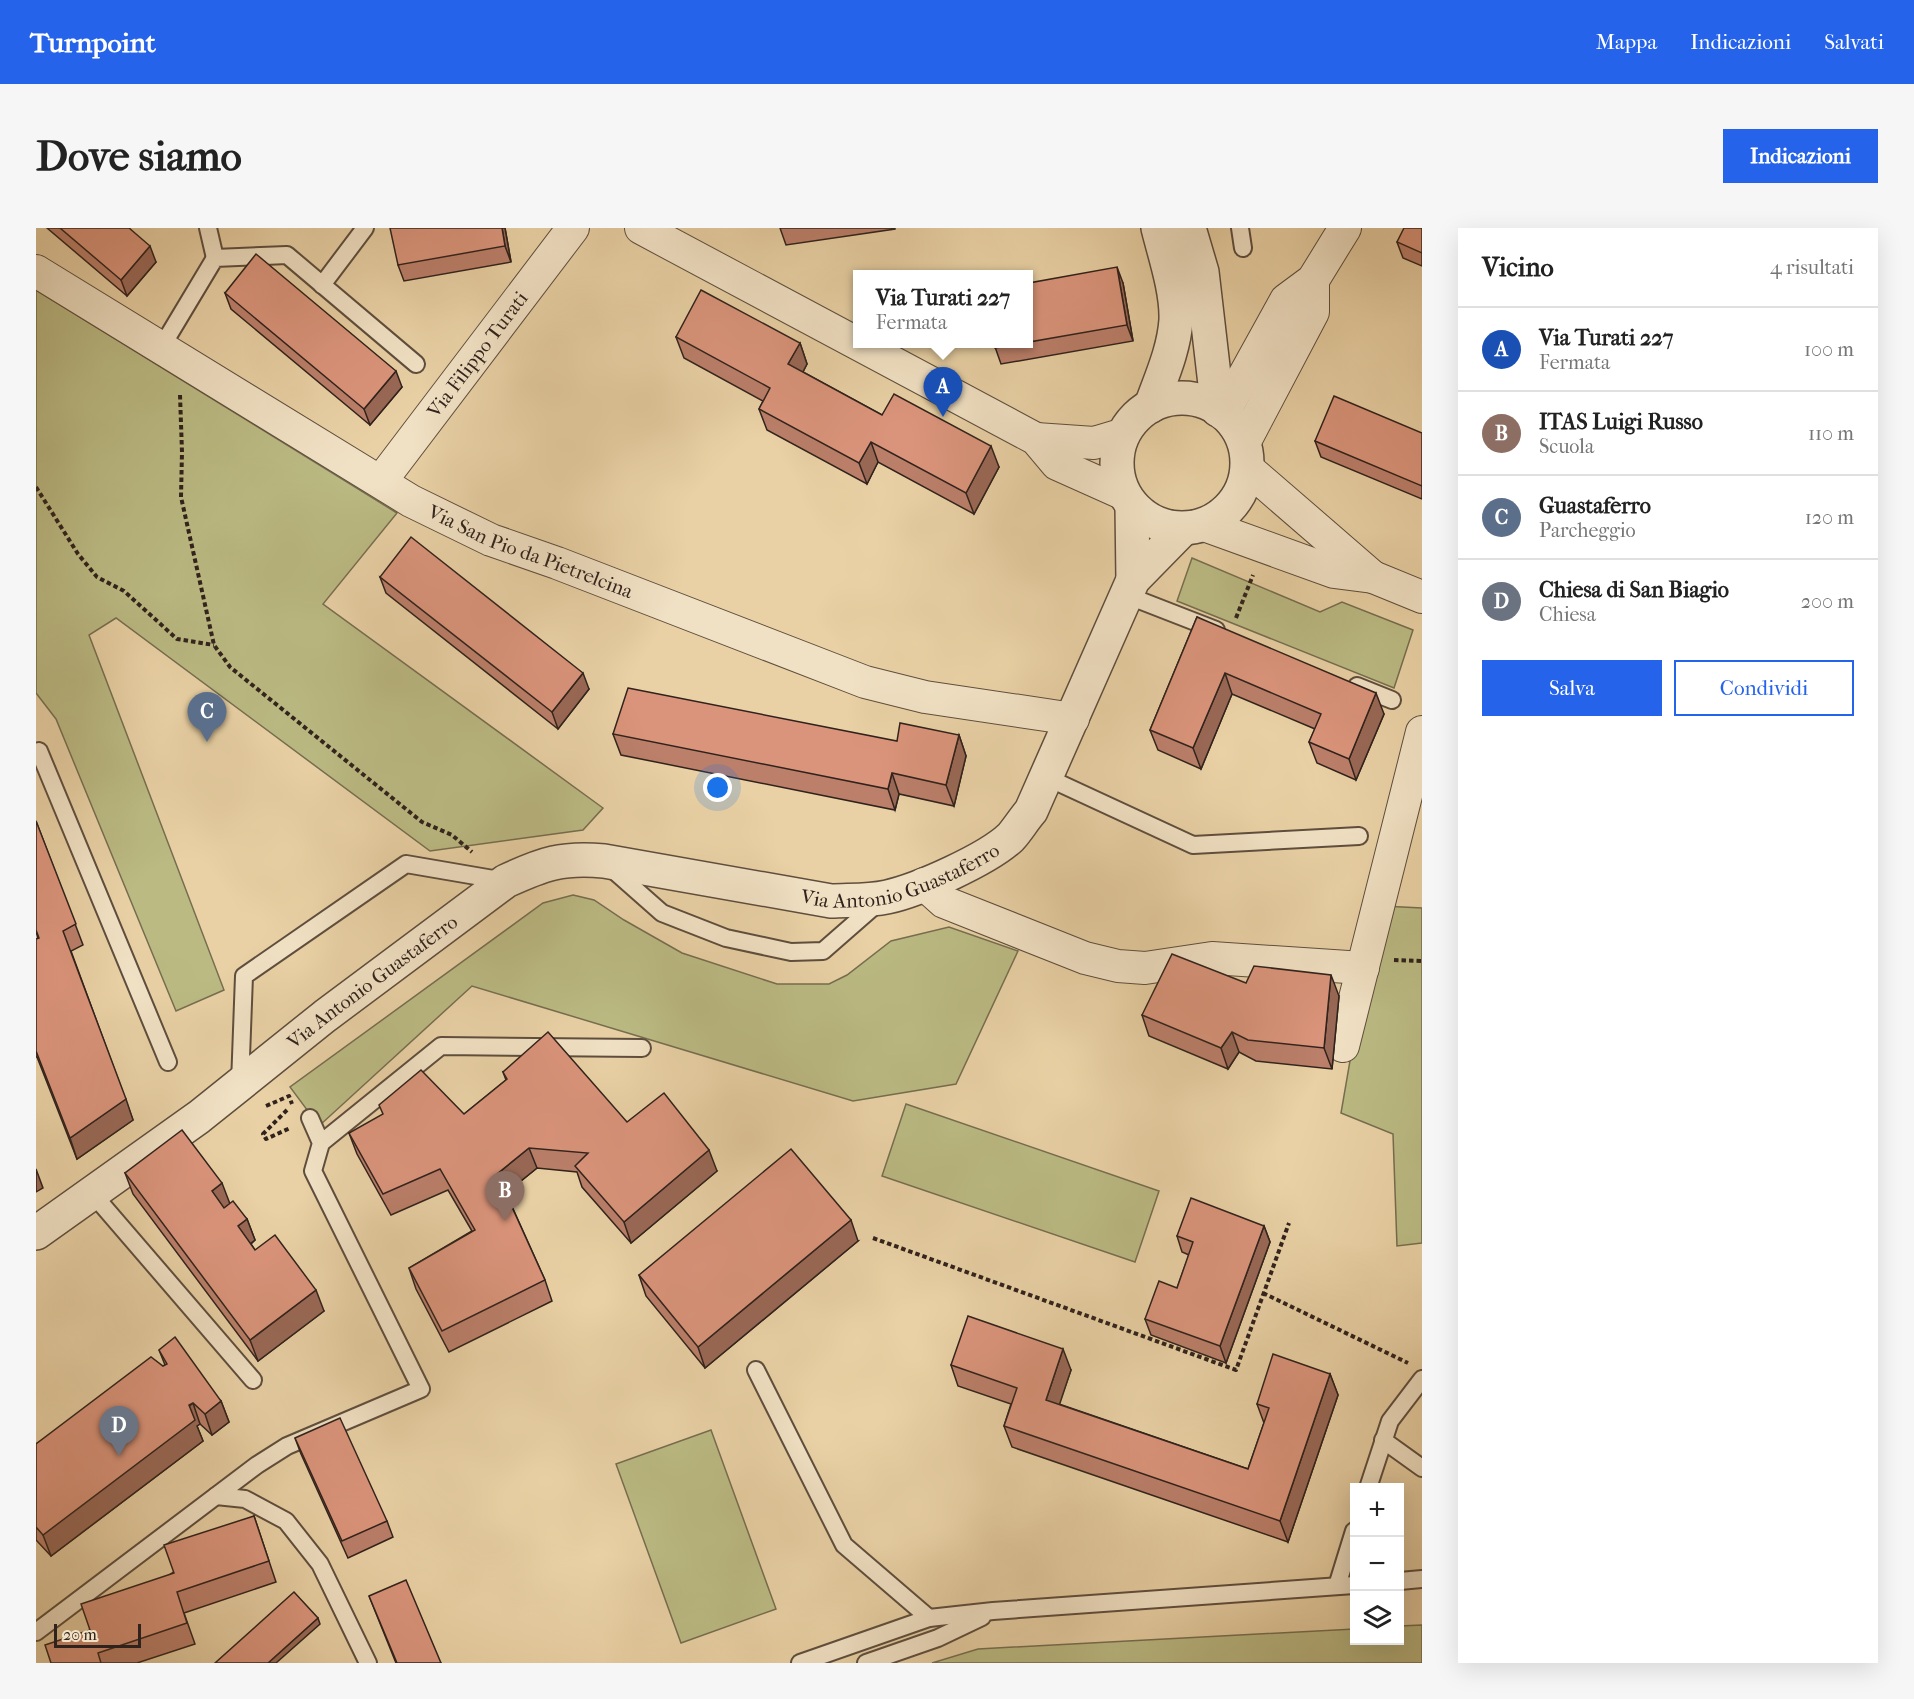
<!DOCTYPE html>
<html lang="it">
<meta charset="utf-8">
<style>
body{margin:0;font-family:"IM FELL French Canon",serif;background:#f6f6f6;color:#222}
.controls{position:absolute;right:18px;bottom:18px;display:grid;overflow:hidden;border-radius:0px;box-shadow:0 6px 24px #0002}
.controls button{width:54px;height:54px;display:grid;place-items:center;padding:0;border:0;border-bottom:2px solid #e0e0e0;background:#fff;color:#222;font:30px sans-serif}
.scale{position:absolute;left:18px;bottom:15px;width:87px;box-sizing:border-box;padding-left:6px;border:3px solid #30221c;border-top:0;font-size:16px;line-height:21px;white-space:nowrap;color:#30221c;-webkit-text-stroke:4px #f1e1c4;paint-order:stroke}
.you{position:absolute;left:682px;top:560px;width:21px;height:21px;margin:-15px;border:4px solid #fff;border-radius:50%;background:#1a73e8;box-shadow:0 0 0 9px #1a73e833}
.badge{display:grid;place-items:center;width:39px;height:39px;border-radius:50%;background:#2563eb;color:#fff;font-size:20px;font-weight:700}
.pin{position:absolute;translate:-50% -50px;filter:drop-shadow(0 2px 3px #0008)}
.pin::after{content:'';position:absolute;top:32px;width:21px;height:18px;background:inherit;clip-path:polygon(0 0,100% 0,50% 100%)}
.popup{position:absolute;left:817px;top:42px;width:180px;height:78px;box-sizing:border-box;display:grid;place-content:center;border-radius:0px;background:#fff;filter:drop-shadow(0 2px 4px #0005);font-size:20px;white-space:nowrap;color:#767676}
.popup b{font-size:22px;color:#222}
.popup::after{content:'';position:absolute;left:50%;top:100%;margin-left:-12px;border:12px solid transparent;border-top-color:#fff}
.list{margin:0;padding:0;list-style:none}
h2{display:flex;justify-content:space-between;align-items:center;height:78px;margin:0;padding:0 24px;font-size:26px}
h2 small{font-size:20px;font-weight:400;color:#767676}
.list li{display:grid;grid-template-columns:39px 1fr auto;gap:18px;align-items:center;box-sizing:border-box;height:84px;padding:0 24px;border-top:2px solid #e0e0e0}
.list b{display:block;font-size:22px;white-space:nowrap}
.list p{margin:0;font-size:20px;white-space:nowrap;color:#767676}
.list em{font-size:20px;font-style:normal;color:#767676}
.actions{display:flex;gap:12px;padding:18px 24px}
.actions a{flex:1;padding:14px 0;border:2px solid #2563eb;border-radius:0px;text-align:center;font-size:21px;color:#2563eb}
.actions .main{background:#2563eb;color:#fff}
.icon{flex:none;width:33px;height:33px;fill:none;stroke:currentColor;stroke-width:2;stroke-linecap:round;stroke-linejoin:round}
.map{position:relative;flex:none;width:1386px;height:1435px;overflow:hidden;border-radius:0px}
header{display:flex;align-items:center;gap:36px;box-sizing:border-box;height:84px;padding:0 30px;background:#2563eb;color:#fff}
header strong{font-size:28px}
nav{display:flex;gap:33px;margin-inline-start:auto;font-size:21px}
.intro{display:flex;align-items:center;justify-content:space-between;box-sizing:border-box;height:144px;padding:0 36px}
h1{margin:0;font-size:42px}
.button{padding:15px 27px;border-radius:0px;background:#2563eb;color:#fff;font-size:21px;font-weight:700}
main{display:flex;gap:36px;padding:0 36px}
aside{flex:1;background:#fff;border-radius:0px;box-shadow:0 6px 24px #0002}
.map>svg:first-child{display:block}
.green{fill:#bbba83;stroke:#766e50;stroke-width:1.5}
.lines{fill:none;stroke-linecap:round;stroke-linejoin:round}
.service-casing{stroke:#5e4e3e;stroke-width:20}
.minor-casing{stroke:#5e4e3e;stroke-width:34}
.tertiary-casing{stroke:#5e4e3e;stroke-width:36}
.path{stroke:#30221c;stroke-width:4;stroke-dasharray:4.5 3;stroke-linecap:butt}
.service{stroke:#f1e1c4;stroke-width:16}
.minor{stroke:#f1e1c4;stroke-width:32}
.tertiary{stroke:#f1e1c4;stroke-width:33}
.wall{fill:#bb7f6a;stroke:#30221c;stroke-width:1.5}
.shaded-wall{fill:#996856;stroke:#30221c;stroke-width:1.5}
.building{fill:#da947b;stroke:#30221c;stroke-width:1.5}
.labels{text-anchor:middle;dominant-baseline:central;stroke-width:4.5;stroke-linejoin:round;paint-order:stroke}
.street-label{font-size:20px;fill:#30221c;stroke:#f1e1c4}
</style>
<header>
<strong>Turnpoint</strong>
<nav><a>Mappa</a><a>Indicazioni</a><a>Salvati</a></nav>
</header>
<div class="intro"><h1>Dove siamo</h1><a class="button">Indicazioni</a></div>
<main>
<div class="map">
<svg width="1386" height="1435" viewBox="0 0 1386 1435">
<rect width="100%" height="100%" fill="#e9d1a5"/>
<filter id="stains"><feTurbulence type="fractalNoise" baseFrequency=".00333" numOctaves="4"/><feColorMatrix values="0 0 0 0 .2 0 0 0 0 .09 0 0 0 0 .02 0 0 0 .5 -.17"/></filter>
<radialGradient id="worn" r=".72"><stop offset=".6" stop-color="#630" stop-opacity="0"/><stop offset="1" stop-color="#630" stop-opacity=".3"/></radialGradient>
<g class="green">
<path d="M 0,62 L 361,285 L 287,376 L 567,580 L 547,602 L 394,623 L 80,390 L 53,407 L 188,762 L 140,783 L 20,491 L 0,465 Z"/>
<path d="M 1156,330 L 1284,384 L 1306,374 L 1377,402 L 1358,460 L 1141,373 Z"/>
<path d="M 537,667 L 558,672 L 588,692 L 646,725 L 741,756 L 793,756 L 811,747 L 855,713 L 913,699 L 982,723 L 920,856 L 817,873 L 436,758 L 283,898 L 254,859 L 507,675 Z"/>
<path d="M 1347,678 L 1386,680 L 1386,1015 L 1361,1018 L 1357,906 L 1305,885 L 1330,740 Z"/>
<path d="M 870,876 L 1123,963 L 1099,1034 L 846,948 Z"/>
<path d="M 675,1202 L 740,1381 L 645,1415 L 580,1236 Z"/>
<path d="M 1386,1397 L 1386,1435 L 896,1435 L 942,1421 L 1318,1401 L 1318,1412 L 1364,1412 L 1364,1398 Z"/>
</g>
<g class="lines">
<g class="service-casing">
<g id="service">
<path d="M 172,0 L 179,30"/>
<path d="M 1204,0 L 1207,20"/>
<path d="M 286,57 L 329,0"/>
<path d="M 125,120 L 179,30 L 251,27 L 380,136"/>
<path d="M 1090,367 L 1180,402"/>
<path d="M 1321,458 L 1356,472"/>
<path d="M 0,525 L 3,523 L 132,834"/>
<path d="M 1010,549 L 1157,617 L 1323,608"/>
<path d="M 575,640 L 626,685 L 690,710 L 755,724 L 787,723 L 843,674"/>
<path d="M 204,856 L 208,748 L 370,636 L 469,653"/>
<path d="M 285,915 L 405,818 L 606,820"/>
<path d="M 56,965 L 217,1152"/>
<path d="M 720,1142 L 808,1317 L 893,1390"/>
<path d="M 1347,1212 L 1386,1240"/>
<path d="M 1332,1260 L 1354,1193 L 1386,1151"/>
<path d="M 180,1268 L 209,1271 L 250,1293 L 284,1336 L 332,1435"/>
<path d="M 1364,1353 L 1386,1351"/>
<path d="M 1301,1358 L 1318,1303"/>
<path d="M 0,1404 L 221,1237 L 251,1218 L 385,1161 L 277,943 L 285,915 L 274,890"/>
<path d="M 764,1435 L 893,1390 L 957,1383 L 1318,1357"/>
<path d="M 830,1435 L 902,1410 L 946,1389"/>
</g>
</g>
<g class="minor-casing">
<g id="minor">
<path d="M 605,0 L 1000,211 L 1021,236 L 1088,266"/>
<path id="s1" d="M 0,43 L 375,273 L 455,312 L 521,335 L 829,454 L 889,469 L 1037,491"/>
<path d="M 1187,186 L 1250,72 L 1277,52 L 1309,0"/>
<path d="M 1000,211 L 1058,215 L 1088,206"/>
<path d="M 1208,215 L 1277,84 L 1277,52"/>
<path d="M 1211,240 L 1337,349"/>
<path id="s2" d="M 345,253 L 537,0"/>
<path d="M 1168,297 L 1298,344 L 1337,349 L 1386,369"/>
<path d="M 888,656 L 908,674 L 1049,730 L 1082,738 L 1109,740 L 1176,730 L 1327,740"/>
<path d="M 1307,818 L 1386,504"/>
</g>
</g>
<g class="tertiary-casing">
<g id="tertiary">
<path d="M 1153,0 L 1166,44 L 1182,182"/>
<circle cx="1146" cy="235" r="65"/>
<path d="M 1115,178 C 1125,150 1138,122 1140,92 C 1141,63 1129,28 1122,0"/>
<path d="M 1096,278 L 1097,352"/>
<path id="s3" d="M 0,1005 L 163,889 L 289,788 L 470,653 C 507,636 526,629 568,633 L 795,673 C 814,672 833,673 851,669 C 883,662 952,631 975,609 C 982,601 988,591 995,583 L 1097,352 L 1147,301"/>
</g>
</g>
<g class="path">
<path d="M 144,167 L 146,224 L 145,269 L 178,417 L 194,439 L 386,594 L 416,607 L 436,624"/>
<path d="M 0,259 L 42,326 L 61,349 L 88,363 L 141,411 L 178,417"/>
<path d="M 1200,390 L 1217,347"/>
<path d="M 1358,732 L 1386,733"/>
<path d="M 230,878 L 253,868 L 256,876"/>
<path d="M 251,882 L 227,906 L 230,911 L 254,900"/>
<path d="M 837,1010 L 1200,1142 L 1253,995"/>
<path d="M 1227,1065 L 1372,1135"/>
</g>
<use href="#service" class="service"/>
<use href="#minor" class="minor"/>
<use href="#tertiary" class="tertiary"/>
</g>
<g class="wall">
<path d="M 11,0 L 93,0 L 120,34 L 91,68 Z"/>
<path d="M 469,0 L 475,34 L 368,53 L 362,37 Z"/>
<path d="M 744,0 L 859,0 L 859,1 L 750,17 Z"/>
<path d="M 1386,0 L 1386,38 L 1367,30 L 1361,14 Z"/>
<path d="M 993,55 L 1087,55 L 1097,113 L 965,136 L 958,116 L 993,116 Z"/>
<path d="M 189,65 L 366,159 L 334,197 L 195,81 Z"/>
<path d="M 640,109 L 764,115 L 771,136 L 767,144 L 846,187 L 963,239 L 938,286 L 842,234 L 831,256 L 731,202 L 723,181 L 727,173 L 648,130 Z"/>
<path d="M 1386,205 L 1386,271 L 1285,229 L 1279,213 Z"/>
<path d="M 344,349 L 553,461 L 522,501 L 350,365 Z"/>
<path d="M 1161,389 L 1348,486 L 1320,552 L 1281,535 L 1273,514 L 1279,501 L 1196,466 L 1165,541 L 1122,522 L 1114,502 Z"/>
<path d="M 577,506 L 861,513 L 923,507 L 930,528 L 918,578 L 863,566 L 859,582 L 585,527 Z"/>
<path d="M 0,593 L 47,717 L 35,723 L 97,892 L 41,931 L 1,829 L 0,829 L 0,711 L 2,710 L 0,704 Z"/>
<path d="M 1210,755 L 1303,768 L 1296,841 L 1220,833 L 1203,824 L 1192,841 L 1113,808 L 1106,787 Z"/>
<path d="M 467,844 L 591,894 L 681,943 L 595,1015 L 546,959 L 541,944 L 501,940 L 470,965 L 509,1052 L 516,1073 L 413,1124 L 380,1061 L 373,1040 L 436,1003 L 412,962 L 355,987 L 321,926 L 313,905 L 428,886 L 470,852 Z"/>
<path d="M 89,945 L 193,976 L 211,991 L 219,1012 L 215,1016 L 219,1022 L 288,1083 L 222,1133 L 97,966 Z"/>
<path d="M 1228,998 L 1234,1014 L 1190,1135 L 1115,1107 L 1109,1091 L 1141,1060 L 1153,1027 L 1146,1024 L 1141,1008 Z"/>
<path d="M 822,1013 L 669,1140 L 610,1068 L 603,1047 Z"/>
<path d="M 123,1122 L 185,1173 L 193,1194 L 176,1207 L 164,1196 L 161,1198 L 167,1213 L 15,1328 L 0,1312 L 0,1216 L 129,1137 Z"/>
<path d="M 915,1137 L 1035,1142 L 1023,1176 L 1212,1241 L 1228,1195 L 1221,1176 L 1294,1146 L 1302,1167 L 1252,1314 L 976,1219 L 968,1198 L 975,1176 L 922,1158 Z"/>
<path d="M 259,1210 L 351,1293 L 357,1309 L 312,1330 L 265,1226 Z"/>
<path d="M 218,1288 L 240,1354 L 148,1385 L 159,1416 L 101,1435 L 15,1435 L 54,1402 Z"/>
<path d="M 333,1368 L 405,1435 L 360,1435 Z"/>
</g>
<g class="shaded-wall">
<path d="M 466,0 L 469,0 L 475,34 L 469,18 Z"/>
<path d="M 114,18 L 120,34 L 91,68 L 85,52 Z"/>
<path d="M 1081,39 L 1087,55 L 1097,113 L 1091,97 Z"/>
<path d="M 764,115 L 771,136 L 760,157 L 752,136 Z"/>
<path d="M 360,143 L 366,159 L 334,197 L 328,181 Z"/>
<path d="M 835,214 L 842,234 L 831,256 L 823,235 Z"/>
<path d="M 955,218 L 963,239 L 938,286 L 930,265 Z"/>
<path d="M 547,445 L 553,461 L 522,501 L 516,484 Z"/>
<path d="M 1189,445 L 1196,466 L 1165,541 L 1157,520 Z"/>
<path d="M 1340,465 L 1348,486 L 1320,552 L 1313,531 Z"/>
<path d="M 923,507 L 930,528 L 918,578 L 910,557 Z"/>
<path d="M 856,545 L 863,566 L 859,582 L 852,561 Z"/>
<path d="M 1295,747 L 1303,768 L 1296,841 L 1288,820 Z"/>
<path d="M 1196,804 L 1203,824 L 1192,841 L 1185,820 Z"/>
<path d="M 90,871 L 97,892 L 41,931 L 34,910 Z"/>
<path d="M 493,920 L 501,940 L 469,966 L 461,946 Z"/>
<path d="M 673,922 L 681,943 L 595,1015 L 588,994 Z"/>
<path d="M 0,941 L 7,960 L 0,964 Z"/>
<path d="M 186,955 L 194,976 L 183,984 L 176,963 Z"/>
<path d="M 211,991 L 219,1012 L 210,1019 L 202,998 Z"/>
<path d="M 815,992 L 822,1013 L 669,1140 L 662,1119 Z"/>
<path d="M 1228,998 L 1234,1014 L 1190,1135 L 1184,1118 Z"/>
<path d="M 280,1062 L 288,1083 L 222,1133 L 214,1112 Z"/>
<path d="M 1027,1121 L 1035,1142 L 1018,1193 L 1010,1172 Z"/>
<path d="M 1294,1146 L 1302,1167 L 1252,1314 L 1244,1293 Z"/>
<path d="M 185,1173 L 193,1194 L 176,1207 L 169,1186 Z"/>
<path d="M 157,1175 L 164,1196 L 161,1198 L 167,1213 L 15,1328 L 7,1307 Z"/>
<path d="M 282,1390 L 284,1396 L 240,1435 L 232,1435 Z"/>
</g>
<g class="building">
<path d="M 24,0 L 93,0 L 114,18 L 85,52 Z"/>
<path d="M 354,0 L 466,0 L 469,18 L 362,37 Z"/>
<path d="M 1368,0 L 1386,0 L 1386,25 L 1361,14 Z"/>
<path d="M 220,26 L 360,143 L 328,181 L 189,65 Z"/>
<path d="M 1081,39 L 1091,97 L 993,114 L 993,55 Z"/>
<path d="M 665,62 L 764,115 L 752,136 L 846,187 L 858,166 L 955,218 L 930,265 L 835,214 L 823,235 L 723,181 L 734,160 L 640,109 Z"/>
<path d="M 958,116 L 985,116 L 959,120 Z"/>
<path d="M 1298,168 L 1386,205 L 1386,258 L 1279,213 Z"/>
<path d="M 375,309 L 547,445 L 516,484 L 344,349 Z"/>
<path d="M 1161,389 L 1340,465 L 1313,531 L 1273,514 L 1285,486 L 1189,445 L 1157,520 L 1114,502 Z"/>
<path d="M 592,460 L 861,513 L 864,495 L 923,507 L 910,557 L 856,545 L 852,561 L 577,506 Z"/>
<path d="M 0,593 L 40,696 L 27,703 L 90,871 L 34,910 L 0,823 L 0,711 L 3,710 L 0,702 Z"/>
<path d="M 1136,726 L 1210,755 L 1218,738 L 1295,747 L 1288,820 L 1212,812 L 1196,804 L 1185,820 L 1106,787 Z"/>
<path d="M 512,804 L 591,894 L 628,865 L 673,922 L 588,994 L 539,938 L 552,925 L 493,920 L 461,946 L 509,1052 L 406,1103 L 373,1040 L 439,1002 L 404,941 L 347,966 L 313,905 L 347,886 L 343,877 L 385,842 L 428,886 L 471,851 L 467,844 Z"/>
<path d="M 146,902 L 186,955 L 176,963 L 188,980 L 197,973 L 211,991 L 202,998 L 219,1022 L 239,1007 L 280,1062 L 214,1112 L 89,945 Z"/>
<path d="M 755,921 L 815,992 L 662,1119 L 603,1047 Z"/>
<path d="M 1155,970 L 1228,998 L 1184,1118 L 1109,1091 L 1123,1053 L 1141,1060 L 1157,1014 L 1141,1008 Z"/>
<path d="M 932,1088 L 1027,1121 L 1010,1172 L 1212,1241 L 1233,1180 L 1221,1176 L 1237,1126 L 1294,1146 L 1244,1293 L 968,1198 L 981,1160 L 915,1137 Z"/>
<path d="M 139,1109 L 185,1173 L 169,1186 L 157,1175 L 153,1177 L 159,1192 L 7,1307 L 0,1299 L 0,1216 L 115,1129 L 127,1138 L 131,1136 L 123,1122 Z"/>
<path d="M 304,1190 L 351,1293 L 306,1313 L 259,1210 Z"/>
<path d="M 218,1288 L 233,1333 L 141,1364 L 151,1395 L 62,1425 L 65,1435 L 15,1435 L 9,1417 L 54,1402 L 45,1376 L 138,1345 L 128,1317 Z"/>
<path d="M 370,1352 L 405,1435 L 361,1435 L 333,1368 Z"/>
<path d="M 258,1364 L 282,1390 L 232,1435 L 179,1435 Z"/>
</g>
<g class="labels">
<g class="street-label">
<text stroke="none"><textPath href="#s2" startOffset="159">Via Filippo Turati</textPath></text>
<text stroke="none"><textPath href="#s1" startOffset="570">Via San Pio da Pietrelcina</textPath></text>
<text stroke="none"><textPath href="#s3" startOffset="993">Via Antonio Guastaferro</textPath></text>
<text stroke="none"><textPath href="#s3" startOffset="420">Via Antonio Guastaferro</textPath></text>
</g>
</g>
<rect width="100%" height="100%" filter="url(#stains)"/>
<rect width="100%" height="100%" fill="url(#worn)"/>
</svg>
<div class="controls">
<button>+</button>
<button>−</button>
<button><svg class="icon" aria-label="layers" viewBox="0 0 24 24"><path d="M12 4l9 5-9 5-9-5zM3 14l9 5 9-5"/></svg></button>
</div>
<div class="scale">20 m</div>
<div class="you"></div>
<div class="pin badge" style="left:907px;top:189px;background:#1a4fb4">A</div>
<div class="popup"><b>Via Turati 227</b>Fermata</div>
<div class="pin badge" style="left:469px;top:993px;background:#8d6e63">B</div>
<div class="pin badge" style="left:171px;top:514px;background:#5c6f8a">C</div>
<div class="pin badge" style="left:83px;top:1228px;background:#6b7280">D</div>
</div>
<aside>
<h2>Vicino<small>4 risultati</small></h2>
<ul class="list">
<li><span class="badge" style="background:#1a4fb4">A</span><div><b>Via Turati 227</b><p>Fermata</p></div><em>100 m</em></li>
<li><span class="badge" style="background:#8d6e63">B</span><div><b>ITAS Luigi Russo</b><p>Scuola</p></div><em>110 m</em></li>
<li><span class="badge" style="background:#5c6f8a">C</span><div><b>Guastaferro</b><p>Parcheggio</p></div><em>120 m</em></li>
<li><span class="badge" style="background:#6b7280">D</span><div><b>Chiesa di San Biagio</b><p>Chiesa</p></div><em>200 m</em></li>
</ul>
<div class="actions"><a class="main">Salva</a><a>Condividi</a></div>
</aside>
</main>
